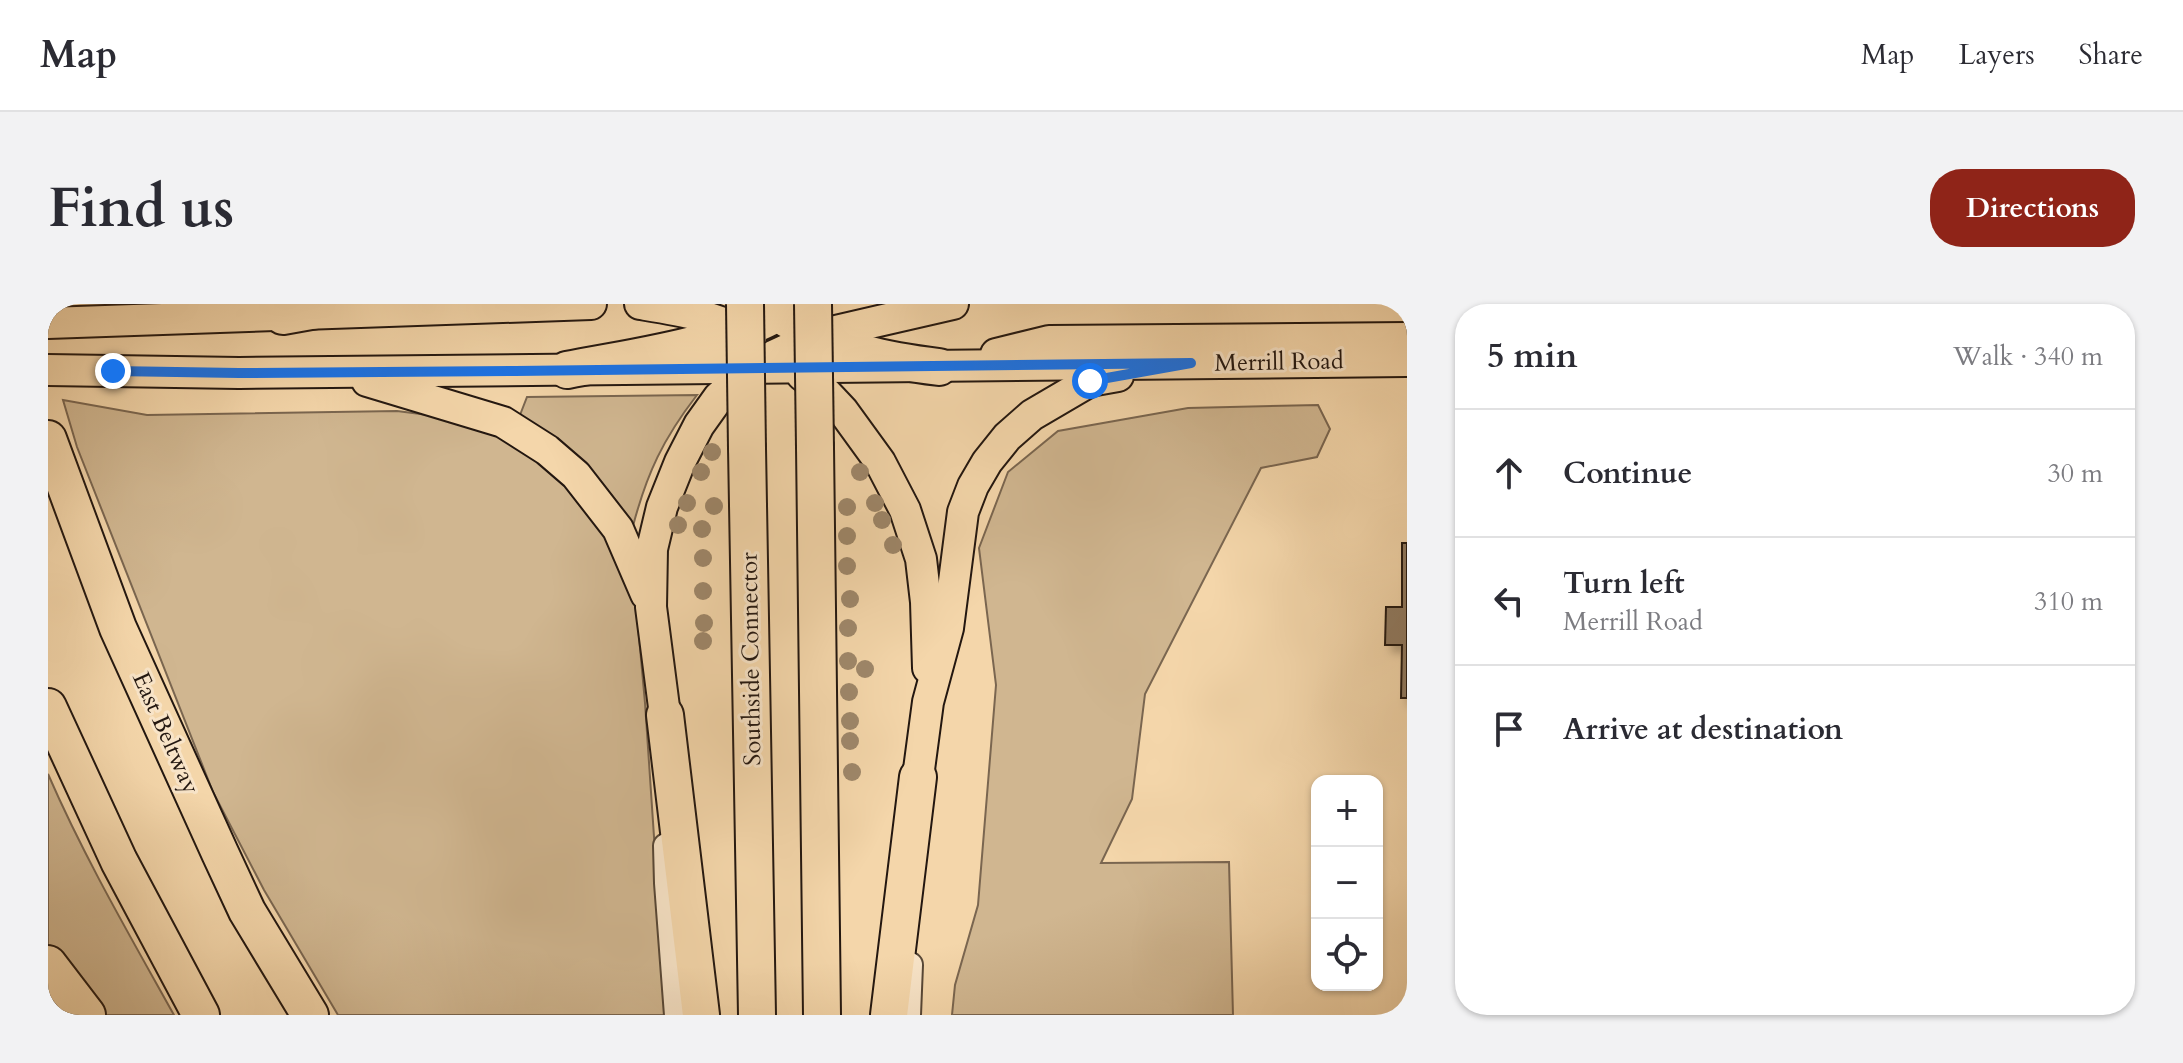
<!DOCTYPE html>
<meta charset="utf-8">
<style>
body{margin:0;font-family:Cardo,serif;background:#f2f2f3;color:#2b2b33}
.controls{position:absolute;right:24px;bottom:24px;display:grid;overflow:hidden;border-radius:16px;box-shadow:0 2px 6px #0004}
.controls button{width:72px;height:72px;display:grid;place-items:center;padding:0;border:0;border-bottom:2px solid #e1e1e2;background:#fff;color:#2b2b33;font:40px sans-serif}
.stop{position:absolute;width:24px;height:24px;margin:-18px;border:6px solid #1a73e8;border-radius:50%;background:#fff}
.stop.end{background:#1a73e8;border-color:#fff;box-shadow:0 2px 8px #0008}
.list{margin:0;padding:0;list-style:none}
h2{display:flex;justify-content:space-between;align-items:center;height:104px;margin:0;padding:0 32px;font-size:34px}
h2 small{font-size:26px;font-weight:400;color:#7c7c81}
.list li{display:grid;grid-template-columns:52px 1fr auto;gap:24px;align-items:center;box-sizing:border-box;height:128px;padding:0 32px;border-top:2px solid #e1e1e2}
.list b{display:block;font-size:30px;white-space:nowrap}
.list p{margin:0;font-size:26px;white-space:nowrap;color:#7c7c81}
.list em{font-size:26px;font-style:normal;color:#7c7c81}
.icon{flex:none;width:44px;height:44px;fill:none;stroke:currentColor;stroke-width:2;stroke-linecap:round;stroke-linejoin:round}
.map{position:relative;flex:none;width:1359px;height:711px;overflow:hidden;border-radius:32px}
header{display:flex;align-items:center;gap:48px;box-sizing:border-box;height:112px;padding:0 40px;background:#fff;border-bottom:2px solid #e1e1e2}
header strong{font-size:38px}
nav{display:flex;gap:44px;margin-inline-start:auto;font-size:28px}
.intro{display:flex;align-items:center;justify-content:space-between;box-sizing:border-box;height:192px;padding:0 48px}
h1{margin:0;font-size:56px}
.button{padding:20px 36px;border-radius:32px;background:#8f2418;color:#fff;font-size:28px;font-weight:700}
main{display:flex;gap:48px;padding:0 48px}
aside{flex:1;background:#fff;border-radius:32px;box-shadow:0 2px 6px #0004}
.map>svg:first-child{display:block}
.green{fill:#d0b690;stroke:#7a6650;stroke-width:2}
.building{fill:#907a60;stroke:#231710;stroke-width:2;filter:url(#shadow)}
.lines{fill:none;stroke-linecap:round;stroke-linejoin:round}
.tertiary-casing{stroke:#574736;stroke-width:28}
.primary-casing{stroke:#231710;stroke-width:34}
.motorway-casing{stroke:#231710;stroke-width:40}
.tertiary{stroke:#f8e4c8;stroke-width:24}
.primary{stroke:#f4d6aa;stroke-width:30}
.motorway{stroke:#f4d6aa;stroke-width:36}
.motorway-bridge-casing{stroke:#231710;stroke-width:40;stroke-linecap:butt}
.motorway-bridge{stroke:#f4d6aa;stroke-width:36}
.tree{fill:#9e876a}
.route{stroke:#1a73e8;stroke-width:10}
.labels{text-anchor:middle;dominant-baseline:central;stroke-width:6;stroke-linejoin:round;paint-order:stroke}
.street-label{font-size:24px;fill:#231710;stroke:#f8e4c8}
</style>
<header>
<strong>Map</strong>
<nav><a>Map</a><a>Layers</a><a>Share</a></nav>
</header>
<div class="intro"><h1>Find us</h1><a class="button">Directions</a></div>
<main>
<div class="map">
<svg width="1359" height="711" viewBox="0 0 1359 711">
<defs>
<filter id="shadow"><feDropShadow dx="7" dy="7" stdDeviation="4" flood-color="#0004"/></filter>
</defs>
<rect width="100%" height="100%" fill="#f4d6aa"/>
<filter id="stains"><feTurbulence type="fractalNoise" baseFrequency=".0025" numOctaves="4"/><feColorMatrix values="0 0 0 0 .2 0 0 0 0 .09 0 0 0 0 .02 0 0 0 .5 -.17"/></filter>
<radialGradient id="worn" r=".72"><stop offset=".6" stop-color="#630" stop-opacity="0"/><stop offset="1" stop-color="#630" stop-opacity=".3"/></radialGradient>
<g class="green">
<path d="M 649,91 C 615,135 599,169 585,222 C 555,173 520,141 472,111 L 479,93 Z"/>
<path d="M 15,96 L 99,111 L 349,107 L 388,112 L 420,121 L 479,144 L 531,190 L 570,249 L 588,300 L 597,399 L 618,711 L 290,711 L 216,586 L 165,488 L 29,143 Z"/>
<path d="M 1270,101 L 1282,125 L 1269,153 L 1213,164 L 1097,390 L 1084,495 L 1053,559 L 1181,558 L 1185,711 L 904,711 L 907,681 L 930,601 L 948,381 L 931,244 L 960,168 L 1010,127 L 1140,104 Z"/>
<path d="M 0,470 C 36,553 82,632 126,711 L 49,711 L 0,644 Z"/>
</g>
<path class="building" d="M 1354,239 L 1359,239 L 1359,394 L 1353,394 L 1354,341 L 1337,341 L 1338,303 L 1354,303 Z"/>
<g class="lines">
<g class="tertiary-casing">
<g id="tertiary">
<path d="M 618,542 L 619,579 L 629,711"/>
<path d="M 860,711 L 862,661"/>
</g>
</g>
<g class="primary-casing">
<g id="primary">
<path d="M 592,0 C 629,6 671,12 703,33"/>
<path d="M 0,19 L 543,0"/>
<path d="M 948,50 L 1001,37 L 1359,34"/>
<path d="M 0,66 L 191,69 L 1359,57"/>
<path d="M 754,71 L 779,90 L 795,107 L 832,158 L 857,206 L 873,255 L 878,298 L 880,364"/>
<path d="M 319,77 L 455,118 L 499,146 L 528,171 L 570,225 L 598,290"/>
<path d="M 617,411 L 603,303 L 604,245 L 614,203 L 632,158 L 651,121 L 671,93 L 703,65 L 727,51 L 770,31 L 905,0"/>
<path d="M 870,473 L 880,398 L 900,324 L 915,208 L 925,182 L 939,158 L 959,133 L 984,111 L 1042,77 L 1070,72"/>
</g>
</g>
<g class="motorway-casing">
<g id="motorway">
<path d="M 235,12 L 302,0"/>
<path d="M 739,15 C 764,28 789,41 815,49 C 840,56 866,60 891,63"/>
<path d="M 519,66 C 596,51 678,42 746,0"/>
<path d="M 0,135 L 70,324 L 172,549 L 199,607 L 262,711"/>
<path d="M 767,143 L 774,711"/>
<path d="M 699,144 L 709,711"/>
<path d="M 0,403 L 71,557 L 153,711"/>
<path d="M 617,411 L 653,711"/>
<path d="M 0,660 L 39,711"/>
<path d="M 841,711 L 870,473"/>
</g>
</g>
<use href="#tertiary" class="tertiary"/>
<use href="#primary" class="primary"/>
<use href="#motorway" class="motorway"/>
<g class="motorway-bridge-casing">
<g id="motorway-bridge">
<path d="M 697,0 L 699,144"/>
<path d="M 765,0 L 767,143"/>
</g>
</g>
<use href="#motorway-bridge" class="motorway-bridge"/>
</g>
<g class="tree">
<circle cx="664" cy="148" r="9"/>
<circle cx="653" cy="168" r="9"/>
<circle cx="812" cy="168" r="9"/>
<circle cx="639" cy="199" r="9"/>
<circle cx="827" cy="199" r="9"/>
<circle cx="666" cy="202" r="9"/>
<circle cx="799" cy="203" r="9"/>
<circle cx="834" cy="216" r="9"/>
<circle cx="630" cy="221" r="9"/>
<circle cx="654" cy="225" r="9"/>
<circle cx="799" cy="232" r="9"/>
<circle cx="845" cy="241" r="9"/>
<circle cx="655" cy="254" r="9"/>
<circle cx="799" cy="262" r="9"/>
<circle cx="655" cy="287" r="9"/>
<circle cx="802" cy="295" r="9"/>
<circle cx="656" cy="319" r="9"/>
<circle cx="800" cy="324" r="9"/>
<circle cx="655" cy="337" r="9"/>
<circle cx="800" cy="357" r="9"/>
<circle cx="817" cy="365" r="9"/>
<circle cx="801" cy="388" r="9"/>
<circle cx="802" cy="417" r="9"/>
<circle cx="802" cy="437" r="9"/>
<circle cx="804" cy="468" r="9"/>
</g>
<g class="lines">
<path class="route" d="M 65,67 L 191,69 L 467,67 L 1143,59 L 1042,77"/>
</g>
<g class="labels">
<g class="street-label">
<text transform="translate(1231 58) rotate(-1)">Merrill Road</text>
<text transform="translate(703 355) rotate(-91)">Southside Connector</text>
<text transform="translate(118 429) rotate(66)">East Beltway</text>
</g>
</g>
<rect width="100%" height="100%" filter="url(#stains)"/>
<rect width="100%" height="100%" fill="url(#worn)"/>
</svg>
<div class="controls">
<button>+</button>
<button>−</button>
<button><svg class="icon" aria-label="locate" viewBox="0 0 24 24"><circle cx="12" cy="12" r="6"/><path d="M12 2v4M12 18v4M2 12h4M18 12h4"/></svg></button>
</div>
<div class="stop" style="left:1042px;top:77px"></div>
<div class="stop end" style="left:65px;top:67px"></div>
</div>
<aside>
<h2>5 min<small>Walk · 340 m</small></h2>
<ul class="list">
<li><svg class="icon" aria-label="ahead" viewBox="0 0 24 24"><path d="M12 20V5M6 11l6-6 6 6"/></svg><div><b>Continue</b></div><em>30 m</em></li>
<li><svg class="icon" aria-label="left" viewBox="0 0 24 24"><path d="M17 20v-9H6M10 6l-5 5 5 5"/></svg><div><b>Turn left</b><p>Merrill Road</p></div><em>310 m</em></li>
<li><svg class="icon" aria-label="arrive" viewBox="0 0 24 24"><path d="M6 21V4h12l-3 4 3 4H6"/></svg><div><b>Arrive at destination</b></div></li>
</ul>
</aside>
</main>
